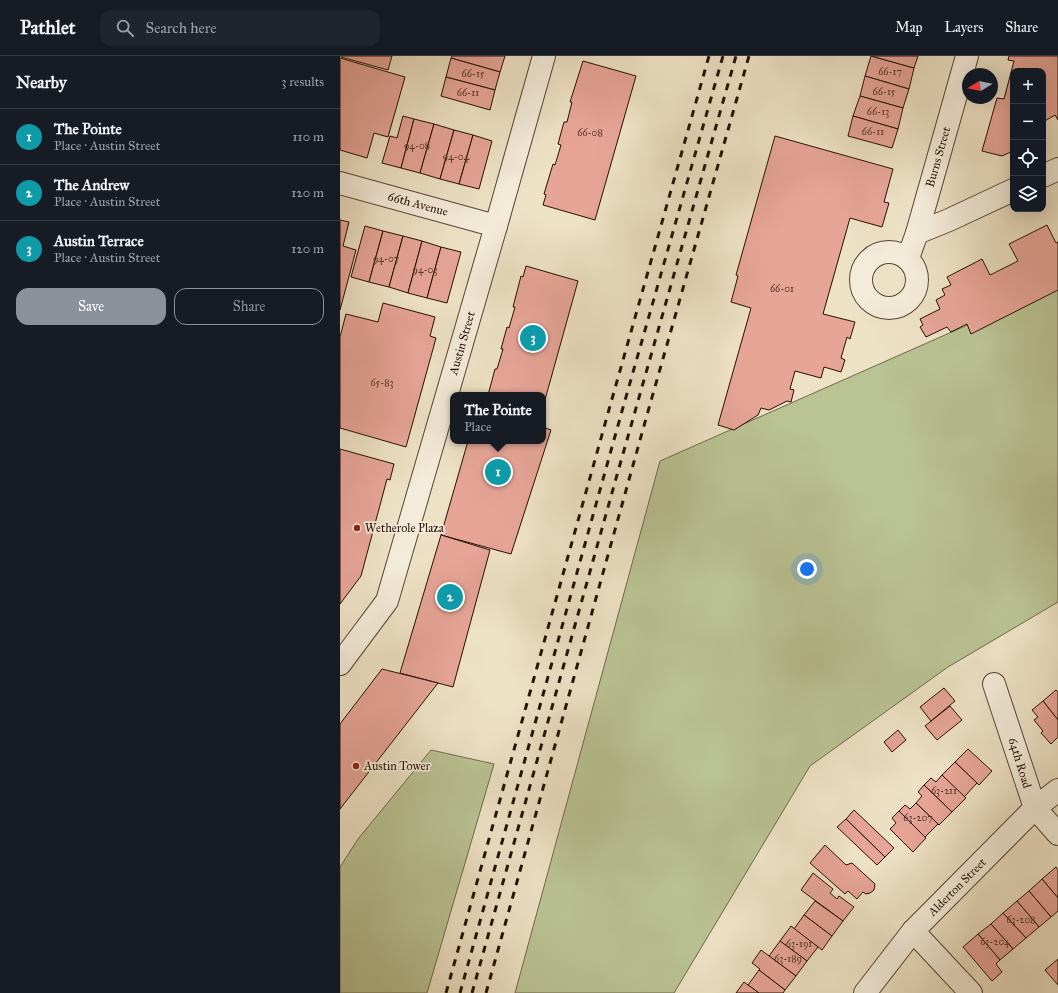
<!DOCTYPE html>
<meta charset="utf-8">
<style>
body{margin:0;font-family:"IM FELL Great Primer",serif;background:#20242c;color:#f1f3f6}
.controls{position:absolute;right:12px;top:12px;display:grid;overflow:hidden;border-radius:8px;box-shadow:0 4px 16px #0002}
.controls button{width:36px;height:36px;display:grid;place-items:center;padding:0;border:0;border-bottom:1px solid #363941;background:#171b24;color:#f1f3f6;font:20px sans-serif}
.compass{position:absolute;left:622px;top:12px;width:36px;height:36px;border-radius:50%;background:#171b24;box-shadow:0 4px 16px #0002;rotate:260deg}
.you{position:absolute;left:467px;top:513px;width:14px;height:14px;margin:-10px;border:3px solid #fff;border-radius:50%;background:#1a73e8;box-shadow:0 0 0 6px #1a73e833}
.badge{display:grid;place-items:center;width:26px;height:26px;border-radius:50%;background:#8c9099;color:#fff;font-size:13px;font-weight:700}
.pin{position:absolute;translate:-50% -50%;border:2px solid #fff;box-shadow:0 1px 4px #0006}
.popup{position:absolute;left:110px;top:336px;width:96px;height:52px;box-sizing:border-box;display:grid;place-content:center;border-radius:8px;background:#171b24;filter:drop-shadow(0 1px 3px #0005);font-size:13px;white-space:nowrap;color:#9ea1a6}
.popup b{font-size:15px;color:#f1f3f6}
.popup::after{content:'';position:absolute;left:50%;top:100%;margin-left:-8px;border:8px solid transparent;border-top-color:#171b24}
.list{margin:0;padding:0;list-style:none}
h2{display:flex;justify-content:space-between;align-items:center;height:52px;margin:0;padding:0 16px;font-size:17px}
h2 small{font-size:13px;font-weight:400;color:#9ea1a6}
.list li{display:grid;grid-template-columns:26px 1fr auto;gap:12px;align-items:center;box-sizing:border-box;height:56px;padding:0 16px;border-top:1px solid #363941}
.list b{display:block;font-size:15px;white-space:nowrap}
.list p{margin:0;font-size:13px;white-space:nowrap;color:#9ea1a6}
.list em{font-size:13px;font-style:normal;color:#9ea1a6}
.actions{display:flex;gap:8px;padding:12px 16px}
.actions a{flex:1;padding:9px 0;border:1px solid #8c9099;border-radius:12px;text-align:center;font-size:14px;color:#8c9099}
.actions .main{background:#8c9099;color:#fff}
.icon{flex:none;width:22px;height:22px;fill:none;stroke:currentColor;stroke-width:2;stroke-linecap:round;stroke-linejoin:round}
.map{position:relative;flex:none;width:718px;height:937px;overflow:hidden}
header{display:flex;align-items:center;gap:24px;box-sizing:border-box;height:56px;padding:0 20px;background:#171b24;border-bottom:1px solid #363941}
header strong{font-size:19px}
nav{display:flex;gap:22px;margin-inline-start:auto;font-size:14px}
.search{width:280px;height:36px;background:#20242c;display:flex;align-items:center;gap:10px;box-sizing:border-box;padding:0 14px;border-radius:12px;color:#9ea1a6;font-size:15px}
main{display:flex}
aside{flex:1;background:#171b24}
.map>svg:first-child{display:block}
.green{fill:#bac394;stroke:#70694c}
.building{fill:#e7a598;stroke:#260f05}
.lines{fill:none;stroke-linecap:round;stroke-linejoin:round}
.minor-casing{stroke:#584435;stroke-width:24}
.minor{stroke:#f4ecda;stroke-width:22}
.rail{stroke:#260f05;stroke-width:3;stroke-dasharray:7 7;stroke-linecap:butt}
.poi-dot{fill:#8f2418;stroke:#f4ecda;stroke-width:1.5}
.labels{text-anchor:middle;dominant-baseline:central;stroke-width:3.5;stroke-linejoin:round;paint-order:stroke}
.number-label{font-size:10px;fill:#56342a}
.street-label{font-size:12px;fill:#260f05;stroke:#f4ecda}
.poi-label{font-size:12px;fill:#260f05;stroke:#f4ecda;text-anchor:start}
</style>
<header>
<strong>Pathlet</strong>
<div class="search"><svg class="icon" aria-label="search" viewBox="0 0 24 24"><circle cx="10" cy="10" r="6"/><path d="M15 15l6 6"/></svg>Search here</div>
<nav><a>Map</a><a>Layers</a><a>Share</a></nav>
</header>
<main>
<aside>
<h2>Nearby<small>3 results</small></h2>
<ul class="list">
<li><span class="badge" style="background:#0f9aa8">1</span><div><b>The Pointe</b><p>Place · Austin Street</p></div><em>110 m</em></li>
<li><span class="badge" style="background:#0f9aa8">2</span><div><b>The Andrew</b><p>Place · Austin Street</p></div><em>120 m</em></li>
<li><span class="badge" style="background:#0f9aa8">3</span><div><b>Austin Terrace</b><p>Place · Austin Street</p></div><em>120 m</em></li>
</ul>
<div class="actions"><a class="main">Save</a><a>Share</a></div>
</aside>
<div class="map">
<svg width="718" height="937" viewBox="0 0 718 937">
<rect width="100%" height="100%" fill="#eee2c6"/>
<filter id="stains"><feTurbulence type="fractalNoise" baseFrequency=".005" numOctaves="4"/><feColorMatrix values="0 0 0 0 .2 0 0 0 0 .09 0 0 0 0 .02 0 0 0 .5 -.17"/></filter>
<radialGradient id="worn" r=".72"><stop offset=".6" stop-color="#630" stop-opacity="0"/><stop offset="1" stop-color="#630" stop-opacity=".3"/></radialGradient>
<g class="green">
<path d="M 718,229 L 718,546 L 608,611 L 470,710 L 334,937 L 175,937 L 320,405 Z"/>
<path d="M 91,694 L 154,708 L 87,937 L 0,937 L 0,811 L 18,783 Z"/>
</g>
<g class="building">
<path d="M 1,0 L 52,0 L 48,14 L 1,1 Z"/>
<path d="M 112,0 L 165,0 L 160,16 L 111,2 Z"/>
<path d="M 531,0 L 574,12 L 569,33 L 525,20 Z"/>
<path d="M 531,0 L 578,0 L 574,12 Z"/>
<path d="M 669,0 L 718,0 L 718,64 L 715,59 L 703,66 L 703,15 L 673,15 L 673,95 L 662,100 L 642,95 L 657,42 L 664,43 L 674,5 L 668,4 Z"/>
<path d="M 0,2 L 65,21 L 48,81 L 34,77 L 27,102 L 0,94 Z"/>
<path d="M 111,2 L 160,16 L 155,34 L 106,21 Z"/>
<path d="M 243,5 L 296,20 L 255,164 L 203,149 L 206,139 L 204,138 L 213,108 L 215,109 L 221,89 L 218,88 L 224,66 L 227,66 L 232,46 L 230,46 Z"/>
<path d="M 525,20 L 569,33 L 563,52 L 520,40 Z"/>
<path d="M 106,21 L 155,34 L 150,54 L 101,40 Z"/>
<path d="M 520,40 L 563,52 L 558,73 L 513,60 Z"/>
<path d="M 63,60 L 74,63 L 61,112 L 42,107 L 50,80 L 57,82 Z"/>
<path d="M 513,60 L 558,73 L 552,92 L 508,80 Z"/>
<path d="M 74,63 L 94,68 L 80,117 L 61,112 Z"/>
<path d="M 94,68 L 114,74 L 100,123 L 80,117 Z"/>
<path d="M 114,74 L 133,79 L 119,128 L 100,123 Z"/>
<path d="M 133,79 L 152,85 L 139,133 L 119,128 Z"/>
<path d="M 435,80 L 553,113 L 544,146 L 549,147 L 542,171 L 510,162 L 483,258 L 515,266 L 510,283 L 507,281 L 501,302 L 505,304 L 501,316 L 484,311 L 481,322 L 455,315 L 450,333 L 454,334 L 451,346 L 447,345 L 429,354 L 421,352 L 418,359 L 394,374 L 378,369 L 411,252 L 391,246 L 398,220 L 396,219 Z"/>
<path d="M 0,164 L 9,166 L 3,190 L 16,194 L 0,254 Z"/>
<path d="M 707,169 L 716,187 L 718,186 L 718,234 L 631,278 L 627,268 L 611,276 L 607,271 L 586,281 L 580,271 L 583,269 L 580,263 L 600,253 L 596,244 L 605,239 L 602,233 L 611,229 L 607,221 L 642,203 L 650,219 L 678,205 L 669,188 Z"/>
<path d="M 25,170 L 43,175 L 29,226 L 11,221 Z"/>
<path d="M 43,175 L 63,180 L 49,231 L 29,226 Z"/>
<path d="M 63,180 L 82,185 L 68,237 L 49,231 Z"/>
<path d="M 82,185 L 101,191 L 87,242 L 68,237 Z"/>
<path d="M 101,191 L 121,196 L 107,247 L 87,242 Z"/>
<path d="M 186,210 L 238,225 L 203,351 L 203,339 L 148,339 L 155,313 L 157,313 L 163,293 L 161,293 L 167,271 L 169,272 L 175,251 L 173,251 L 181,220 L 183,221 Z"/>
<path d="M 43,247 L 95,261 L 90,280 L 96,282 L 66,391 L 0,372 L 0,281 L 6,258 L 38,266 Z"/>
<path d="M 203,371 L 211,374 L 171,498 L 101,479 L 128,385 L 203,385 Z"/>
<path d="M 0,393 L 54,408 L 50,424 L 47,423 L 21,520 L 0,548 Z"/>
<path d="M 101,479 L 150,494 L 113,631 L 60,617 Z"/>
<path d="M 42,613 L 98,627 L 0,753 L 0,668 Z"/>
<path d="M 604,632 L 615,645 L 591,665 L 580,651 Z"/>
<path d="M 716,634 L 718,636 L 718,664 L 703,645 Z"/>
<path d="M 703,645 L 718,664 L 718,681 L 711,688 L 701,677 L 703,675 L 694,664 L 698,661 L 692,654 Z"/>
<path d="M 610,650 L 622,664 L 597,684 L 585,670 Z"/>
<path d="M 558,674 L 566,684 L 552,696 L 544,686 Z"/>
<path d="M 628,693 L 652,715 L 639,729 L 615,706 Z"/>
<path d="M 615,706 L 637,727 L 624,741 L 602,719 Z"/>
<path d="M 602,719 L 626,742 L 612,756 L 584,729 L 591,722 L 596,726 Z"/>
<path d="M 584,729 L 612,756 L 599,769 L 576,747 L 582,740 L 578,736 Z"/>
<path d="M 576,747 L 598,768 L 585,781 L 559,755 L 565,749 L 570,753 Z"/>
<path d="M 514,754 L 554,792 L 545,801 L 506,763 Z"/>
<path d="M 559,755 L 586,782 L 573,796 L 550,773 L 556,767 L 552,762 Z"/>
<path d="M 506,763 L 545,801 L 537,809 L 497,771 Z"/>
<path d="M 485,789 L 506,809 L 512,807 L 535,828 L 534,834 L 530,837 L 526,838 L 523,836 L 517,843 L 508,835 L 505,838 L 470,807 Z"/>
<path d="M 716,811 L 718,814 L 718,842 L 702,823 Z"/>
<path d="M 473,817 L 493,833 L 490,837 L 497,843 L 499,840 L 514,851 L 503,865 L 461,834 Z"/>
<path d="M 702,823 L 718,842 L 718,855 L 711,861 L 689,835 Z"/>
<path d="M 689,835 L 711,861 L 699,871 L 677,845 Z"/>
<path d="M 475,845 L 503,865 L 492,880 L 464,859 Z"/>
<path d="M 677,845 L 699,871 L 686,882 L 663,857 Z"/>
<path d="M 663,857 L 686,882 L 673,893 L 651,868 Z"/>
<path d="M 464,859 L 492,880 L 482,894 L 454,873 Z"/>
<path d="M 651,868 L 673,893 L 660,904 L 638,878 Z"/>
<path d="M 451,870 L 478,891 L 467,905 L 440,885 Z"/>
<path d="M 638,878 L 660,904 L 656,908 L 662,916 L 652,925 L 623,891 Z"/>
<path d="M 440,885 L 467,905 L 456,920 L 429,900 Z"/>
<path d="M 421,894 L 456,920 L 445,934 L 419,914 L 420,913 L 412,907 Z"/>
<path d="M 718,903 L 718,929 L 705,914 Z"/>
<path d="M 419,914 L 445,934 L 443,937 L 419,937 L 408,929 Z"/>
<path d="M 404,926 L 408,929 L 419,937 L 396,937 Z"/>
</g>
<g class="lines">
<g class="minor-casing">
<g id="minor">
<path d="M 703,120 L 718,113"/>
<path d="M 0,127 L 156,170"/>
<path d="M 577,177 L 609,164 L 673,134"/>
<circle cx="549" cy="224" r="28"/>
<path d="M 568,202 L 577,177 L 627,0"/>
<path d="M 0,608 L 47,545 L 156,170 L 204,0"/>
<path d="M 654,628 L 695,752 L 718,778"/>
<path d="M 573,875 L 631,937"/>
<path d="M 525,937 L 573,875 L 695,752 L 718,734"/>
</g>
</g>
<use href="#minor" class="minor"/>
<g class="rail">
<path d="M 106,937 L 270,350 L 369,0"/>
<path d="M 120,937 L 282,355 L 383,0"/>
<path d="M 132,937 L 277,419 L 396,0"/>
<path d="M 146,937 L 307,359 L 409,0"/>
</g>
</g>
<g class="poi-dot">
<circle cx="17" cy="472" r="4"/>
<circle cx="16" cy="710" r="4"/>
</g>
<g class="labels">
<g class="number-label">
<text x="550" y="16">66-17</text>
<text x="133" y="18">66-15</text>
<text x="544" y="36">66-15</text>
<text x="128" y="37">66-11</text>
<text x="538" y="56">66-13</text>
<text x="533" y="76">66-11</text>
<text x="250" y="77">66-08</text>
<text x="77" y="90">94-08</text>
<text x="116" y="101">94-04</text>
<text x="46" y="203">94-07</text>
<text x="85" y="214">94-03</text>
<text x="442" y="233">66-01</text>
<text x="42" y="327">65-83</text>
<text x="604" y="735">63-211</text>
<text x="578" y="762">63-207</text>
<text x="681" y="864">63-208</text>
<text x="655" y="886">63-204</text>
<text x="459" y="888">63-191</text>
<text x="448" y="903">63-189</text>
</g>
<g class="street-label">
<text transform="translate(598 101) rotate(-74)">Burns Street</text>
<text transform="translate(78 148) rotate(15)">66th Avenue</text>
<text transform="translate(122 287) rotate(-74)">Austin Street</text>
<text transform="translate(680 707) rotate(73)">64th Road</text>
<text transform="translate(617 831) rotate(-45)">Alderton Street</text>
</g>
<g class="poi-label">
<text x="25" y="472">Wetherole Plaza</text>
<text x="24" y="710">Austin Tower</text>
</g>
</g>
<rect width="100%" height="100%" filter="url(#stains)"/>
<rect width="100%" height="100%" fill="url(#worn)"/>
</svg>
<div class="controls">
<button>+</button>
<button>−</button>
<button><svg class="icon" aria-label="locate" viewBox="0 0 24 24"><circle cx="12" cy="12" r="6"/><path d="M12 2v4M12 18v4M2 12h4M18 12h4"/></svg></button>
<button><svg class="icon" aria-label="layers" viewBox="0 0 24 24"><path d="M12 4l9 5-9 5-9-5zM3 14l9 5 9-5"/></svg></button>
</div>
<svg class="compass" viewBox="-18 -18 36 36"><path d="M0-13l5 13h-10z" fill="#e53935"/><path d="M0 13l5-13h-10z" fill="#9ea1a6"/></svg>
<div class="you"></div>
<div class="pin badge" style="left:158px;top:416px;background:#0f9aa8">1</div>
<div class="popup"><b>The Pointe</b>Place</div>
<div class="pin badge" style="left:110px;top:541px;background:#0f9aa8">2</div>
<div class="pin badge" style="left:193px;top:282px;background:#0f9aa8">3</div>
</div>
</main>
